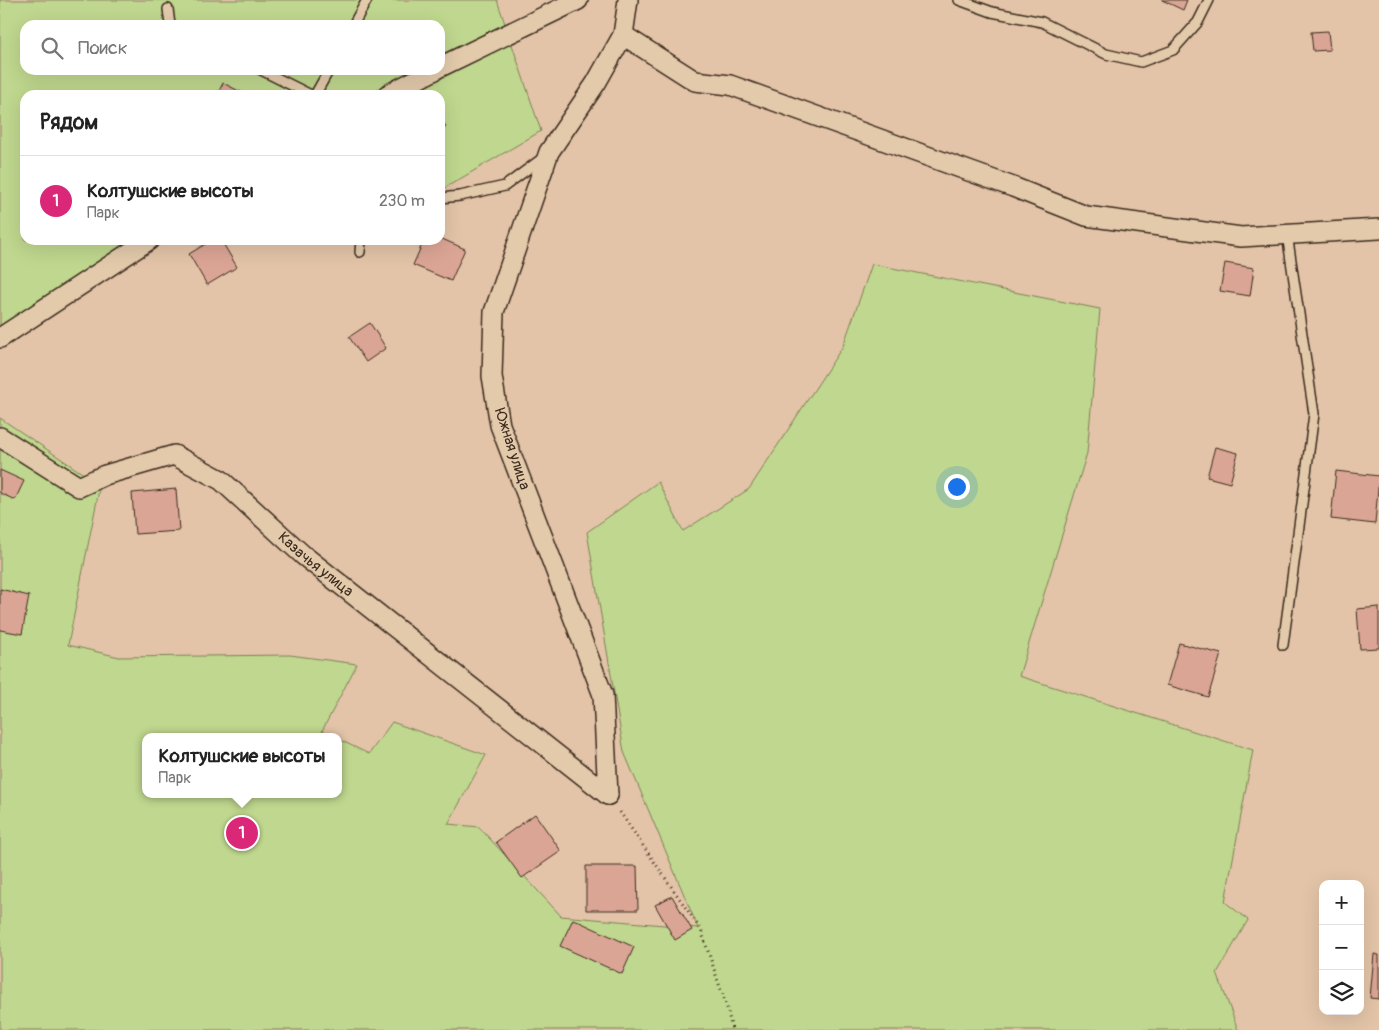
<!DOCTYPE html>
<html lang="ru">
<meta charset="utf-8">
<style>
body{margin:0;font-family:Pangolin,sans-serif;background:#f2f2f2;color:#222}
.controls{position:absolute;right:15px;bottom:15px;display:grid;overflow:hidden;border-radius:10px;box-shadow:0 5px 20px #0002}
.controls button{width:45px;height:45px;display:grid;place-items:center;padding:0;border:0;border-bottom:1px solid #e0e0e0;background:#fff;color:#222;font:25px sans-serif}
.you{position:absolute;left:956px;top:486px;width:18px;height:18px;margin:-12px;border:4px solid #fff;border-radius:50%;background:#1a73e8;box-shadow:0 0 0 8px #1a73e833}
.badge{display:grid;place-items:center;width:32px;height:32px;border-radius:50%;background:#db2777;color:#fff;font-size:16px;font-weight:700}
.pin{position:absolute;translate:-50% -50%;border:2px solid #fff;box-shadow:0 1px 5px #0006}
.popup{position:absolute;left:142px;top:733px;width:200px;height:65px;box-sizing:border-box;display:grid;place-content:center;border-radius:10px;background:#fff;filter:drop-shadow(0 1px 4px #0005);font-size:16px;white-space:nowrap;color:#767676}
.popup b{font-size:19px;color:#222}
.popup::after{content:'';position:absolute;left:50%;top:100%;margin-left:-10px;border:10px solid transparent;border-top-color:#fff}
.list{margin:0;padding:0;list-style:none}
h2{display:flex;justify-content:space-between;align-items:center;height:65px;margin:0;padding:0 20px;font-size:21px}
h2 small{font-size:16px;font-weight:400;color:#767676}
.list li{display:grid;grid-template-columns:32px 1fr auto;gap:15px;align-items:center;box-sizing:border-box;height:90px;padding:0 20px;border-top:1px solid #e0e0e0}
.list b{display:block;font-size:19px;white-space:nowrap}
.list p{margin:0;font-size:16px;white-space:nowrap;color:#767676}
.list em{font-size:16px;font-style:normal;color:#767676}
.icon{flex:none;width:28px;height:28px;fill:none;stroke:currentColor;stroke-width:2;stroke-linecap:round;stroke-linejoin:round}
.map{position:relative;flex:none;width:1379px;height:1030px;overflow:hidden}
.search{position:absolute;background:#fff;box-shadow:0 5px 20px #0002;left:20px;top:20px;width:425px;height:55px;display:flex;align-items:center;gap:12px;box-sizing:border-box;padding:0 18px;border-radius:15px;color:#767676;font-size:19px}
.panel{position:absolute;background:#fff;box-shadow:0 5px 20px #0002;left:20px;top:90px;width:425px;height:155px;border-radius:15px}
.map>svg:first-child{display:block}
.green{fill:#bfd78e;stroke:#7d8056;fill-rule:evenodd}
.building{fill:#dba595;stroke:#3b2a1e}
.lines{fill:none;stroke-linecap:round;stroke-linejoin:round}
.service-casing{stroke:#3b2a1e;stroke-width:12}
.minor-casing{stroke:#3b2a1e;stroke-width:22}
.path{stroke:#3b2a1e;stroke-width:3;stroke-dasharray:1 4;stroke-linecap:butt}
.service{stroke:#e3caab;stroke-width:9}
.minor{stroke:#e3caab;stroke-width:19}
.labels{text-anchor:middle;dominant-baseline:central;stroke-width:4;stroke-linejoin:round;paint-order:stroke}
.street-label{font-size:15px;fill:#3b2a1e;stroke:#e3caab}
</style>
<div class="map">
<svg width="1379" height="1030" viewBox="0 0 1379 1030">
<rect width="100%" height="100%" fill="#e3c4a8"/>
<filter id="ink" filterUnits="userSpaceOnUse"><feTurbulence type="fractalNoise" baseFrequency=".02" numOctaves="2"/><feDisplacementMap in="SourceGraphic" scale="10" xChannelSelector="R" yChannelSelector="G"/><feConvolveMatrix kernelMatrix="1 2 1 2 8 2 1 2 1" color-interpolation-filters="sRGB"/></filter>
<g filter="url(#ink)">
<g class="green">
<path d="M 0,0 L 497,0 L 541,131 L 443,189 L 440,189 L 440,95 L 25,95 L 25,240 L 163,240 L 0,346 ZM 25,25 L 440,25 L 440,70 L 25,70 Z"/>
<path d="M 872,264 L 1100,309 L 1087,453 L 1019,676 L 1253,750 L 1225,902 L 1248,920 L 1217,973 L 1238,1030 L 0,1030 L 0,418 L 100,485 L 68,645 L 119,657 L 290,655 L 357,664 L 322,731 L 334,737 L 146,737 L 146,794 L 338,794 L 338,739 L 369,754 L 392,722 L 486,755 L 448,824 L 479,827 L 561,916 L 698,928 L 624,752 L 587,532 L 658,482 L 683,531 L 749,489 L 843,346 Z"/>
</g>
<g class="building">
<path d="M 1162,0 L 1187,0 L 1183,10 Z"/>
<path d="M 1328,31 L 1330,50 L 1313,51 L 1311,32 Z"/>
<path d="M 223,83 L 247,95 L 217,95 Z"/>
<path d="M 440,117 L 446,127 L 440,130 Z"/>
<path d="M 440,238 L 465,249 L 451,281 L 413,265 L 424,240 L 440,240 Z"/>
<path d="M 212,240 L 221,240 L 237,267 L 207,285 L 189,254 Z"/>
<path d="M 1225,263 L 1254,268 L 1250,296 L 1220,291 Z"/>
<path d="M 370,323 L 386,348 L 366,362 L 349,337 Z"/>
<path d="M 1215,447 L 1238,453 L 1230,483 L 1207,477 Z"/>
<path d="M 0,470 L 24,481 L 15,500 L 0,493 Z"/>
<path d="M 1336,471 L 1379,476 L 1375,524 L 1331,519 Z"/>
<path d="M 176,489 L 179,531 L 135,534 L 132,493 Z"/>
<path d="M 0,589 L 29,596 L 22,634 L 0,630 Z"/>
<path d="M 1379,607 L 1379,648 L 1360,649 L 1357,609 Z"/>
<path d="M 1179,643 L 1221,654 L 1208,697 L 1167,685 Z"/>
<path d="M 535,814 L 561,851 L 522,878 L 496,842 Z"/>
<path d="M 586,866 L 637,866 L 638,910 L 586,910 Z"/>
<path d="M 672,896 L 692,930 L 675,940 L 655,905 Z"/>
<path d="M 573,919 L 634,947 L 622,974 L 560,946 Z"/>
<path d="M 1374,954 L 1379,955 L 1379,999 L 1370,998 Z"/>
</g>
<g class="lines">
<g class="service-casing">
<g id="service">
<path d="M 959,0 L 992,12 L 1042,22 L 1106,54 L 1141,62 L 1173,50 L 1198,22 L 1209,0"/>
<path d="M 168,9 L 170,25"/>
<path d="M 353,25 L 367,0"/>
<path d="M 261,70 L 311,95"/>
<path d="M 315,95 L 329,70"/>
<path d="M 440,198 L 460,196 L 505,186 L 544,157"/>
<path d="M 360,252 L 361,240"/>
<path d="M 1283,645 L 1314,414 L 1287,234"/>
</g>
</g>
<g class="minor-casing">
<g id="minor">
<path d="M 623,35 L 695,81 L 730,85 L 1013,187 L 1086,216 L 1241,237 L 1379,229"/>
<path d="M 440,67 L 578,0"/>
<path d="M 387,95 L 435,70"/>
<path d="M 0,338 L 149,240"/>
<path id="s1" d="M 0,437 L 79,487 L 105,475 L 174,455 L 221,480 L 303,555 L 608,795"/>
<path d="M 608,795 L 603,695 L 500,425 L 492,376 L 494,312 L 549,152 L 596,83 L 623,35 L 628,0"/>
</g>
</g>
<path class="path" d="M 620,812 L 701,930 L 727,1008 L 732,1030"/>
<use href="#service" class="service"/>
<use href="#minor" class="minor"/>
</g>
</g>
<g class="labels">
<g class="street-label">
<text transform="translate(512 449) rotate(72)">Южная улица</text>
<text stroke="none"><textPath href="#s1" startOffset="374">Казачья улица</textPath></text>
</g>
</g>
</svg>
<div class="controls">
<button>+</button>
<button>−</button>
<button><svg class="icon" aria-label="layers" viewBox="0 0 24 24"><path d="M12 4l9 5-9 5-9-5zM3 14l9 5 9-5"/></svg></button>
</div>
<div class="you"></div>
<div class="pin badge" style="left:242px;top:833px">1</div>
<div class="popup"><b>Колтушские высоты</b>Парк</div>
<div class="search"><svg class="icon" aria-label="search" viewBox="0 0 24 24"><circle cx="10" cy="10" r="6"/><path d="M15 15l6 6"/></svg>Поиск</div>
<section class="panel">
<h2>Рядом<small></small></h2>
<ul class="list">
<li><span class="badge">1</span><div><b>Колтушские высоты</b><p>Парк</p></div><em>230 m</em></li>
</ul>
</section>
</div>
